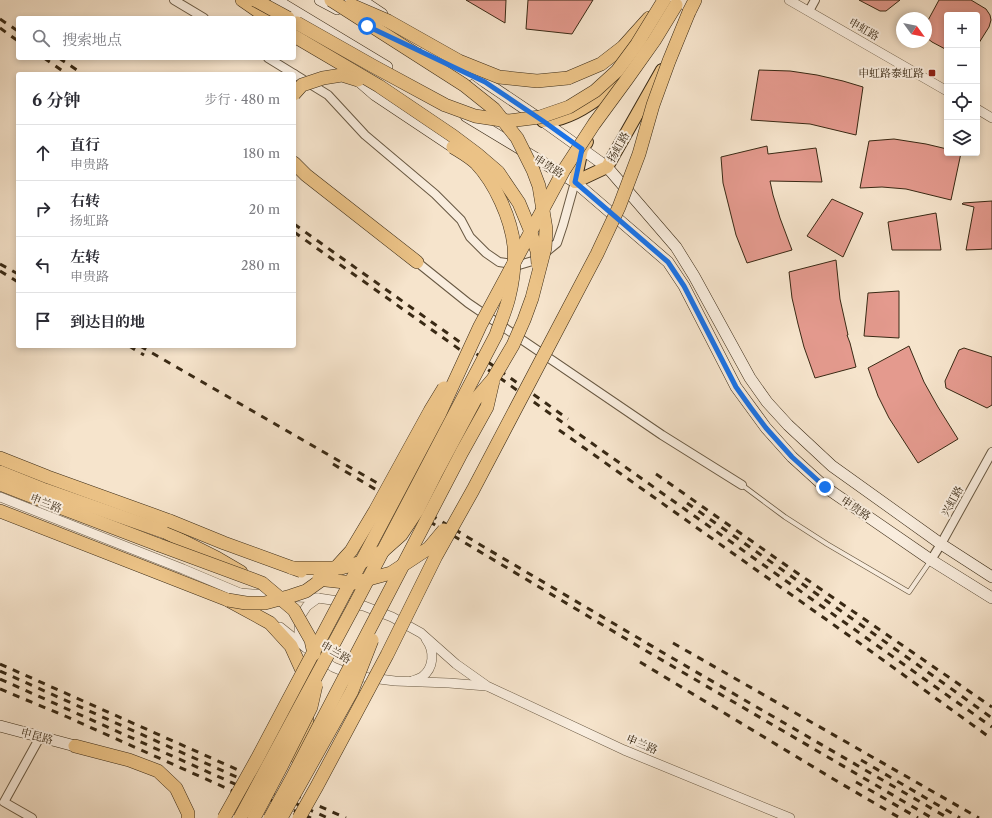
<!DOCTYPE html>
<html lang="zh">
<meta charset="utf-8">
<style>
body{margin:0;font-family:"Libre Caslon Text","Noto Serif SC",serif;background:#f7f7f7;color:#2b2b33}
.controls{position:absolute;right:12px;top:12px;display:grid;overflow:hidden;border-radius:4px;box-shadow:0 2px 6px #0003}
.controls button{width:36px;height:36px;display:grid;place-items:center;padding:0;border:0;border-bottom:1px solid #e1e1e2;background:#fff;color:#2b2b33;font:20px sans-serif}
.compass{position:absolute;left:896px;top:12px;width:36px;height:36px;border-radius:50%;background:#fff;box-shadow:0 2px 6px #0003;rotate:123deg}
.stop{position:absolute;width:12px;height:12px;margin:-9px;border:3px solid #1a73e8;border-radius:50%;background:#fff}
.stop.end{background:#1a73e8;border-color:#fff;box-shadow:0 1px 4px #0008}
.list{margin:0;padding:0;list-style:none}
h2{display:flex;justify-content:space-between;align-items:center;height:52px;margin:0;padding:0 16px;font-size:17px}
h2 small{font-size:13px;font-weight:400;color:#7c7c81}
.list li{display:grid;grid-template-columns:26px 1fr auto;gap:12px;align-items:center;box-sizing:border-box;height:56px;padding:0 16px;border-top:1px solid #e1e1e2}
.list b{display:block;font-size:15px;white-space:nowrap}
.list p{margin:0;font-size:13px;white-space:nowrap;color:#7c7c81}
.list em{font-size:13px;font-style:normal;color:#7c7c81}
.icon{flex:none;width:22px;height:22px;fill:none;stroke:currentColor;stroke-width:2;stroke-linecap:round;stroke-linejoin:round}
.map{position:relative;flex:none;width:992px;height:818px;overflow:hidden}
.search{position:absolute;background:#fff;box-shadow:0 2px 6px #0003;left:16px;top:16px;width:280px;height:44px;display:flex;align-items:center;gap:10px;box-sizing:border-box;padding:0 14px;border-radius:4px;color:#7c7c81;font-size:15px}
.panel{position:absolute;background:#fff;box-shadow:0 2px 6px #0003;left:16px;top:72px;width:280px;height:276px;border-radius:4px}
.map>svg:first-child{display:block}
.building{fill:#e49a8e;stroke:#392914}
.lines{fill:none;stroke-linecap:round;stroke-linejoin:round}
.service-casing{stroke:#685842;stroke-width:5.5}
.minor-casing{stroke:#685842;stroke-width:10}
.tertiary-casing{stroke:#685842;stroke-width:10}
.secondary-casing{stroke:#392914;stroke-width:12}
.primary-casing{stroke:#392914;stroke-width:14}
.trunk-casing{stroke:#392914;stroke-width:14}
.service{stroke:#f9edde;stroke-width:4}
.minor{stroke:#f9edde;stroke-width:8}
.tertiary{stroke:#f9edde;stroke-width:9}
.secondary{stroke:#f9edde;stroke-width:11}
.primary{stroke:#ebc286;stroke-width:12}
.trunk{stroke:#ebc286;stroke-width:13}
.rail{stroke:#392914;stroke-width:3;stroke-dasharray:7 7;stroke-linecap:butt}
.trunk-bridge-casing{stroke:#392914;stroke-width:14;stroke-linecap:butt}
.trunk-bridge{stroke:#ebc286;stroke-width:13}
.route{stroke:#1a73e8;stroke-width:5}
.poi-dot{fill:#8f2418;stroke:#f9edde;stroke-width:1.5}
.labels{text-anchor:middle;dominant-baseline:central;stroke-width:4;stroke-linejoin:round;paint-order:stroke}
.street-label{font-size:11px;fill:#392914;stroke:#f9edde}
.poi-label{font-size:11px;fill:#392914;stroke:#f9edde;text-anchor:end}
</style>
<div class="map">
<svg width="992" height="818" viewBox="0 0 992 818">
<rect width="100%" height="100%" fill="#f6e4cc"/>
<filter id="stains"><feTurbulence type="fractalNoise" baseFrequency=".005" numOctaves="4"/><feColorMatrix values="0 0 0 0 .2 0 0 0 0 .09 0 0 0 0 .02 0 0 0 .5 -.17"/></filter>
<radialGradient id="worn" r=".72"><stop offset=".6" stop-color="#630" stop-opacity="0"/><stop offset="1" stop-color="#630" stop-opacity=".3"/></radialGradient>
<g class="building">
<path d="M 466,0 L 506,0 L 505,23 Z"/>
<path d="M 528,0 L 593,0 L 572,34 L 526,29 Z"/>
<path d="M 859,0 L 900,0 L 886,11 L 880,11 Z"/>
<path d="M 939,0 L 971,0 L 986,9 L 990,15 L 991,20 L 989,27 L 977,46 L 977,15 L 947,15 L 947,50 L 932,42 L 927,38 L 926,35 L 926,24 Z"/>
<path d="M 759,70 L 790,71 L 817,75 L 843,81 L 863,87 L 856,135 L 810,124 L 751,120 Z"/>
<path d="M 894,139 L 926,144 L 947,149 L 947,153 L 961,153 L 951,200 L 906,189 L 882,187 L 860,188 L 869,141 Z"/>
<path d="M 767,146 L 768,154 L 816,148 L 822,182 L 770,181 L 773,195 L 780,218 L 792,250 L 747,263 L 736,235 L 723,183 L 721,157 Z"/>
<path d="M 832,199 L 863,213 L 843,257 L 807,236 Z"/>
<path d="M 992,201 L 992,249 L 966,250 L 974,207 L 962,204 L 963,203 Z"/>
<path d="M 936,213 L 941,250 L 892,250 L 888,222 Z"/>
<path d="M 836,260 L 840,299 L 848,335 L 847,335 L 850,343 L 856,367 L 815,378 L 804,347 L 798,324 L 792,298 L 789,272 Z"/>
<path d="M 899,291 L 899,338 L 864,336 L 868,293 Z"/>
<path d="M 909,346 L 924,382 L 938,407 L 958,439 L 918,463 L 889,418 L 878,396 L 868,368 Z"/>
<path d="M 964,348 L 992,357 L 992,405 L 987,408 L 946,388 L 945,381 L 959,350 Z"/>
</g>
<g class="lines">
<g class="service-casing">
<path id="service" d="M 742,485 L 785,517 L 827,544 L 909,592 L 931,560"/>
</g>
<g class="minor-casing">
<g id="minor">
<path d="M 174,0 L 204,18"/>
<path d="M 809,11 L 815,0"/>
<path d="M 268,58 L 294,74"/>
<path d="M 294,74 L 328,95 L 365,135 L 435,194 L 461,220 L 470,237 L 486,253 L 499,262 L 519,265 L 536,260 L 557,243 L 563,225 L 575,182"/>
<path d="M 417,262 L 468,303 L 662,435 L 742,485"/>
<path d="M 931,560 L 941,544 L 992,452"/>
<path d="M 32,818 L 4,802 L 40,737"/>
</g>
</g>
<g class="tertiary-casing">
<g id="tertiary">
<path d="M 789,0 L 947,91"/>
<path d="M 977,109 L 992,118"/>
<path d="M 0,497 L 183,569 L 240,593 L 244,597"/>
<path d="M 240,593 L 278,596"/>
<path d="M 296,597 L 318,598 L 338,601 L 364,606 L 392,617 L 421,633 L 456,664 L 487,686 L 624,750 L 790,818"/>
<path d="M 280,627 L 306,648 L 333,667 L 355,676 L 395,681 L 449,683 L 486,686"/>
<path d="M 303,644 L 299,635 L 299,618 L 307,606 L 318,598"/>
<path d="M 412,681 C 415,680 419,679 422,677 C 434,668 435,651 426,639"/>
</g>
</g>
<g class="secondary-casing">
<g id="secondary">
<path d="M 276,0 L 387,67"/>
<path d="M 320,0 L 337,9"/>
<path d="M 361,0 L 382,14"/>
<path d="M 424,53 L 468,75"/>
<path d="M 462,65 L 485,82 L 543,121 L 607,167 L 676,247 L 694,276 L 750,378 L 767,402 L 788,425 L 832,466 L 941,544 L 992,577"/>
<path d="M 352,75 L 375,95 L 453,147"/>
<path d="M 466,116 L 575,182 L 668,262 L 684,286 L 736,387 L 766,428 L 792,457 L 825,487 L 931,560 L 992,598"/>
<path d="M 0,726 L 75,746"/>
</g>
</g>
<g class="primary-casing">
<g id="primary">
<path d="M 543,121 C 549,120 556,120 562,118 C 585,111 605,93 624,78"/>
<path d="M 575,182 L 607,167 L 662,70"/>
<path d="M 575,182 L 582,149 L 587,142"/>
</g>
</g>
<g class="trunk-casing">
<g id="trunk">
<path d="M 242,0 L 268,18"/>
<path d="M 689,12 L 695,0"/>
<path d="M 568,78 L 601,64 L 623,47 L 649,18"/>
<path d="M 294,163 L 306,175 L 417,262"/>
<path d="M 0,458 L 48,477 L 170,521"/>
<path d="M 0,472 L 45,490 L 165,532 L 217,558 L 241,572"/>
<path d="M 0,484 L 41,500 L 159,545"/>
<path d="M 0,511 L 228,600 L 270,623 L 291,646 L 305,677 L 305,680"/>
<path d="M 75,746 L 129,760 L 158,771 L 176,788 L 188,813 L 188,818"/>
<path d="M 298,759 L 306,732 L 307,714"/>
</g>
</g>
<use href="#service" class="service"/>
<use href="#minor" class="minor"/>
<use href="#tertiary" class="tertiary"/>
<use href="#secondary" class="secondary"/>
<use href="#primary" class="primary"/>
<use href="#trunk" class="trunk"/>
<g class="rail">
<path d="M 0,19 L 18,31"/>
<path d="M 0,28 L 18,41"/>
<path d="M 44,58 L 67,74"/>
<path d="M 59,58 L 83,74"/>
<path d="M 294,224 L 568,419"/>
<path d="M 294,232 L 992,727"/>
<path d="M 0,264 L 18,274"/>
<path d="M 0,271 L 18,282"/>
<path d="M 129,346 L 144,355"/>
<path d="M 140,346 L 391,491 L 484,547 L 667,655 L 948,818"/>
<path d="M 559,430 L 865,647 L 992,739"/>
<path d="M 333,464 L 643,649 L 932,818"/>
<path d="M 656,474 L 790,568 L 992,707"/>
<path d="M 687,503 C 789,575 891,645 992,718"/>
<path d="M 673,643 L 979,818"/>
<path d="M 640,662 L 835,780 L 900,818"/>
<path d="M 0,664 L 346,818"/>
<path d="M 0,671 L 328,818"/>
<path d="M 0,679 L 311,818"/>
<path d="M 0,689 L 65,716 L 293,818"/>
<path d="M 861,760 L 960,818"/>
<path d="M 856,782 L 918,818"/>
</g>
<g class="trunk-bridge-casing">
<g id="trunk-bridge">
<path d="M 255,0 L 288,18"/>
<path d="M 351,5 L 388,21 L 459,61 L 499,77 L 537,81 L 568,78"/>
<path d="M 297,23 L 373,66 L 445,105 L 475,116 L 508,121 L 540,117 L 569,107 L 595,91 L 617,71 L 637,44 L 664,0"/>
<path d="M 294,36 L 379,86 L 453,136 L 477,154 L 498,172 L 519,203 L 529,227 L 537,251 L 538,264"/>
<path d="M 294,94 L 302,85 L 323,78 L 342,75 L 358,80"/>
<path d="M 170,521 L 224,543 L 301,571"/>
<path d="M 159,545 L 262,583 L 294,610 L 311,640 L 314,654"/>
<path d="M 292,568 L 341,568 L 362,562 L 383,551 L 401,535 L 417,511 L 435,475 L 475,400 L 493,379 L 513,345 L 524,320 L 532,298 L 545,248 L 546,229 L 539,186 L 533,170 L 517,138 L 494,109 L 464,85 L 331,0"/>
<path d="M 319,578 L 326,580 L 354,583 L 391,573 L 429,548 L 444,530"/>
<path d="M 228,600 L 246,603 L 265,603 L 291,596 L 306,591 L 331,573 L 351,551 L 375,511 L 430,411 L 444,388"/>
<path d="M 224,818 L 257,759 L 439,415 L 480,326 L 564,170 L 594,124 L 627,79 L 654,41 L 676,5"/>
<path d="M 240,818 L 354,606 L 496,335 C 500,323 506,310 509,297 C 513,281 515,262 514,246 C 511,218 495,183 476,163 C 470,157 461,152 453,147"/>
<path d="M 254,818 L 281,767 L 311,707 L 316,685"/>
<path d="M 270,818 L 293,776 L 462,452 L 487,407 L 493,381"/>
<path d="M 281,818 L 352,691 L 372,640"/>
<path d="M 299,818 L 317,786 L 387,655 L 436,556 L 473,490 L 597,254 L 619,207 L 639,154 L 653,105 L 669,61 L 689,12"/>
</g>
</g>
<use href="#trunk-bridge" class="trunk-bridge"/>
</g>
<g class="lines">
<path class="route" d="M 367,26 L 485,82 L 543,121 L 582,149 L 575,182 L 668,262 L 684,286 L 736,387 L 751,408 L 766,428 L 792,457 L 825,487"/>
</g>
<rect class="poi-dot" x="928" y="69" width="8" height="8" rx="2"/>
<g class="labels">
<g class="street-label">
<text transform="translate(864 29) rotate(30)">申虹路</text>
<text transform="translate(618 147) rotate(-61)">扬虹路</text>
<text transform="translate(549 166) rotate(32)">申贵路</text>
<text transform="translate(952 501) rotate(-61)">兴虹路</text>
<text transform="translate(46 503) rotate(21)">申兰路</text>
<text transform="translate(856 508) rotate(34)">申贵路</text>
<text transform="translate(336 652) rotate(30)">申兰路</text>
<text transform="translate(37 736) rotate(15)">申昆路</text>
<text transform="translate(642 744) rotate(23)">申兰路</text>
</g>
<g class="poi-label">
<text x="924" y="73">申虹路泰虹路</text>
</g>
</g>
<rect width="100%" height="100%" filter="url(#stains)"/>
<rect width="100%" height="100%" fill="url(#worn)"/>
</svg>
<div class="controls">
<button>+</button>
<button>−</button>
<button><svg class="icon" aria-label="locate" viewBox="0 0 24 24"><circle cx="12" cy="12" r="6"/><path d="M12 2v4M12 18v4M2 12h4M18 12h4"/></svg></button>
<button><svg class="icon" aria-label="layers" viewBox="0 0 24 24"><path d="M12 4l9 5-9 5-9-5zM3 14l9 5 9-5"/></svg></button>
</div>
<svg class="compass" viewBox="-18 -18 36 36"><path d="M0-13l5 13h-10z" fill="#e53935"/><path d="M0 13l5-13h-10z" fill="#7c7c81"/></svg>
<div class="stop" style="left:367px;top:26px"></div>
<div class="stop end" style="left:825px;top:487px"></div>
<div class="search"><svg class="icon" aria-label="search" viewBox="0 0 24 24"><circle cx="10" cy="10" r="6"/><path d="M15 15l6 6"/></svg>搜索地点</div>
<section class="panel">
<h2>6 分钟<small>步行 · 480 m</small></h2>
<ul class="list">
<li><svg class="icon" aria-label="ahead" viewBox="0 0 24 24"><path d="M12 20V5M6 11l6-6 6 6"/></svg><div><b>直行</b><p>申贵路</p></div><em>180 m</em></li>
<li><svg class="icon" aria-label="right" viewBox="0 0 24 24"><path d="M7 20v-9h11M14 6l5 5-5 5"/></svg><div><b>右转</b><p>扬虹路</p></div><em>20 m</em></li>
<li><svg class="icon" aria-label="left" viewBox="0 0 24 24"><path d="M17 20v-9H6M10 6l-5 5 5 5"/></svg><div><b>左转</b><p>申贵路</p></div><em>280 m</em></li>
<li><svg class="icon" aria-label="arrive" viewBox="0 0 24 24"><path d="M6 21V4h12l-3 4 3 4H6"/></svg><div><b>到达目的地</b></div></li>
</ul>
</section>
</div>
